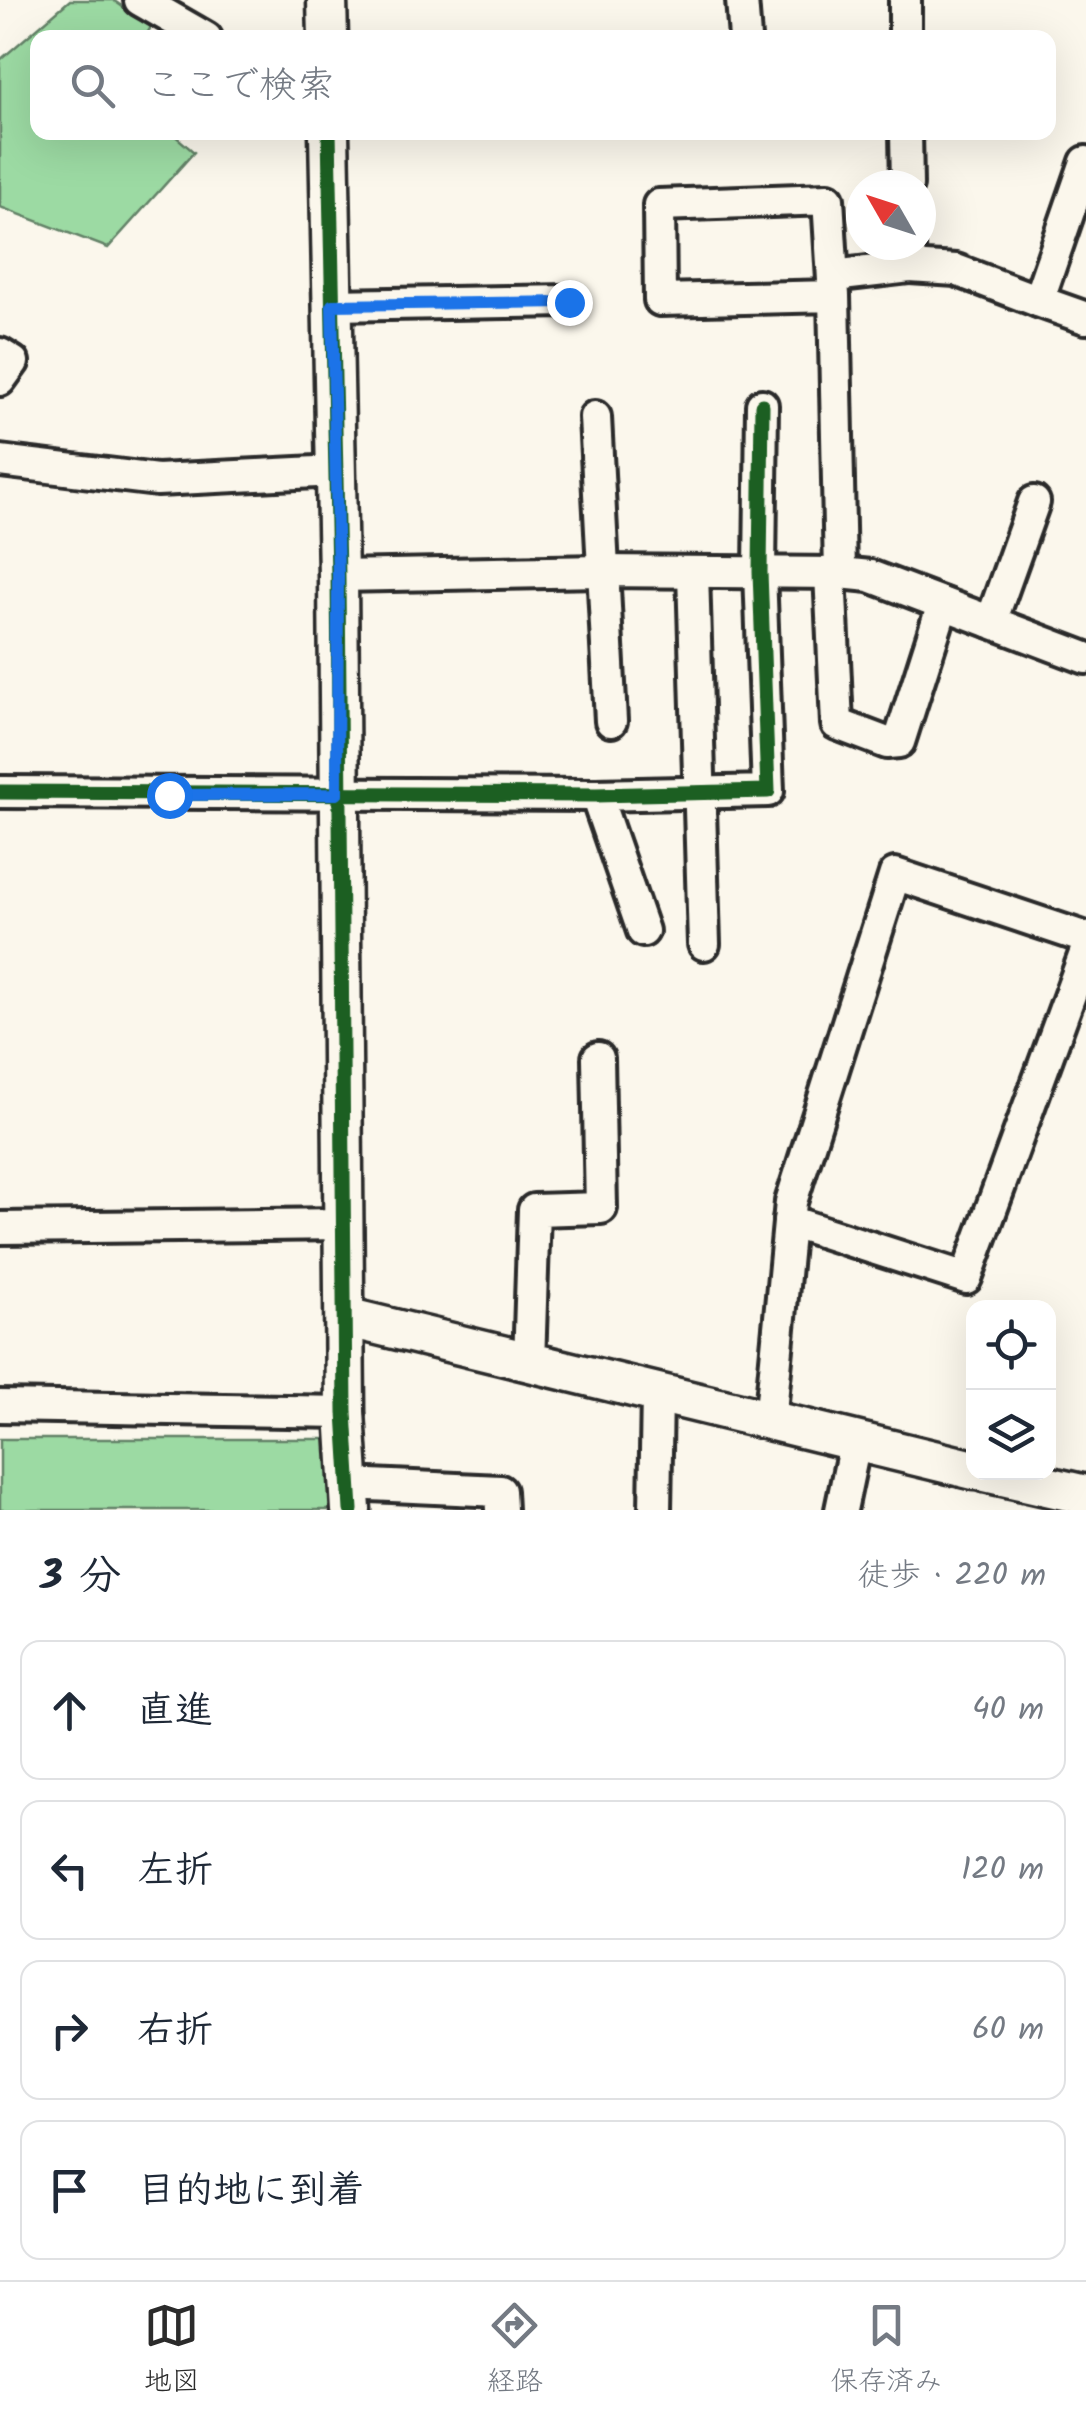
<!DOCTYPE html>
<html lang="ja">
<meta charset="utf-8">
<style>
body{margin:0;font-family:Kalam,"Klee One",sans-serif;background:#f2f2f3;color:#1f2937}
.controls{position:absolute;right:30px;bottom:30px;display:grid;overflow:hidden;border-radius:20px;box-shadow:0 10px 40px #0002}
.controls button{width:90px;height:90px;display:grid;place-items:center;padding:0;border:0;border-bottom:2px solid #e0e1e3;background:#fff;color:#1f2937;font:50px sans-serif}
.compass{position:absolute;left:846px;top:170px;width:90px;height:90px;border-radius:50%;background:#fff;box-shadow:0 10px 40px #0002;rotate:309deg}
.stop{position:absolute;width:30px;height:30px;margin:-22px;border:8px solid #1a73e8;border-radius:50%;background:#fff}
.stop.end{background:#1a73e8;border-color:#fff;box-shadow:0 2px 10px #0008}
.list{margin:0;padding:0;list-style:none}
h2{display:flex;justify-content:space-between;align-items:center;height:130px;margin:0;padding:0 40px;font-size:42px}
h2 small{font-size:32px;font-weight:400;color:#747a83}
.list li{display:grid;grid-template-columns:65px 1fr auto;gap:30px;align-items:center;box-sizing:border-box;height:140px;margin:0 20px 20px;padding:0 20px;border:2px solid #e0e1e3;border-radius:20px}
.list b{display:block;font-size:38px;white-space:nowrap}
.list em{font-size:32px;font-style:normal;color:#747a83}
.icon{flex:none;width:55px;height:55px;fill:none;stroke:currentColor;stroke-width:2;stroke-linecap:round;stroke-linejoin:round}
.map{position:relative;flex:none;width:1086px;height:1510px;overflow:hidden}
.search{position:absolute;background:#fff;box-shadow:0 10px 40px #0002;left:30px;right:30px;top:30px;height:110px;display:flex;align-items:center;gap:25px;box-sizing:border-box;padding:0 35px;border-radius:20px;color:#747a83;font-size:38px}
.sheet{height:770px;background:#fff}
nav{display:flex;justify-content:space-around;align-items:center;box-sizing:border-box;height:140px;border-top:2px solid #e0e1e3;background:#fff;font-size:28px;color:#747a83}
nav a{display:grid;justify-items:center;gap:5px}
nav .on{color:#2b2b2b}
.map>svg:first-child{display:block}
.green{fill:#9cdaa3;stroke:#648267;stroke-width:2.5}
.lines{fill:none;stroke-linecap:round;stroke-linejoin:round}
.minor-casing{stroke:#2b2b2b;stroke-width:38}
.tertiary-casing{stroke:#2b2b2b;stroke-width:45}
.minor{stroke:#fbf7ec;stroke-width:30}
.tertiary{stroke:#fbf7ec;stroke-width:38}
.cycleway-casing{stroke:#fbf7ec;stroke-width:21}
.cycleway{stroke:#1b5e20;stroke-width:15}
.route{stroke:#1a73e8;stroke-width:12}
</style>
<div class="map">
<svg width="1086" height="1510" viewBox="0 0 1086 1510">
<rect width="100%" height="100%" fill="#fbf7ec"/>
<filter id="ink" filterUnits="userSpaceOnUse"><feTurbulence type="fractalNoise" baseFrequency=".01" numOctaves="2"/><feDisplacementMap in="SourceGraphic" scale="20" xChannelSelector="R" yChannelSelector="G"/><feConvolveMatrix kernelMatrix="1 2 1 2 8 2 1 2 1" color-interpolation-filters="sRGB"/></filter>
<g filter="url(#ink)">
<g class="green">
<path d="M 70,0 L 113,0 L 151,27 L 145,37 L 38,38 L 38,132 L 172,133 L 194,152 L 108,248 L 0,207 L 0,60 Z"/>
<path d="M 0,1439 L 328,1439 L 333,1510 L 0,1510 Z"/>
</g>
<g class="lines">
<g class="minor-casing">
<g id="minor">
<path d="M 140,0 L 206,38"/>
<path d="M 742,0 L 745,38"/>
<path d="M 905,38 L 905,0"/>
<path d="M 906,132 L 907,185"/>
<path d="M 1086,162 L 1038,301 L 1086,318"/>
<path d="M 909,245 L 910,267 L 956,270 L 1038,301"/>
<path d="M 833,276 L 910,267"/>
<path d="M 834,296 L 660,300 L 659,205 L 828,199 L 834,296 L 840,573"/>
<path d="M 332,305 L 569,301"/>
<path d="M 0,354 L 13,362 L 0,380"/>
<path d="M 595,417 L 611,721"/>
<path d="M 0,461 L 157,480 L 336,471"/>
<path d="M 693,572 L 704,944"/>
<path d="M 830,573 L 837,724 L 887,743 L 899,742 L 943,604"/>
<path d="M 338,576 L 601,571 L 840,573 L 870,576 L 1086,658"/>
<path d="M 991,622 L 1034,502"/>
<path d="M 0,792 L 596,795 L 768,791 L 760,572 L 762,405"/>
<path d="M 596,795 L 643,931"/>
<path d="M 789,1221 L 966,1278 L 1086,951"/>
<path d="M 0,1228 L 344,1224"/>
<path d="M 529,1363 L 534,1210 L 601,1208 L 598,1058"/>
<path d="M 0,1406 L 345,1412"/>
<path d="M 770,1422 L 791,1202 L 895,874 L 1086,938"/>
<path d="M 349,1484 L 500,1491 L 501,1510"/>
<path d="M 655,1510 L 657,1394"/>
<path d="M 841,1510 L 855,1443"/>
</g>
</g>
<g class="tertiary-casing">
<g id="tertiary">
<path d="M 327,0 L 328,38"/>
<path d="M 329,132 L 338,576 L 345,1412 L 351,1510"/>
<path d="M 345,1317 L 974,1470"/>
<path d="M 985,1472 L 1086,1495"/>
</g>
</g>
<use href="#minor" class="minor"/>
<use href="#tertiary" class="tertiary"/>
<g class="cycleway-casing">
<g id="cycleway">
<path d="M 329,132 L 338,576 L 345,1412 L 351,1510"/>
<path d="M 0,792 L 596,795 L 768,791 L 760,572 L 762,405"/>
</g>
</g>
<use href="#cycleway" class="cycleway"/>
</g>
</g>
<g class="lines" filter="url(#ink)">
<path class="route" d="M 169,795 L 337,794 L 338,576 L 332,305 L 569,302"/>
</g>
</svg>
<div class="controls">
<button><svg class="icon" aria-label="locate" viewBox="0 0 24 24"><circle cx="12" cy="12" r="6"/><path d="M12 2v4M12 18v4M2 12h4M18 12h4"/></svg></button>
<button><svg class="icon" aria-label="layers" viewBox="0 0 24 24"><path d="M12 4l9 5-9 5-9-5zM3 14l9 5 9-5"/></svg></button>
</div>
<svg class="compass" viewBox="-18 -18 36 36"><path d="M0-13l5 13h-10z" fill="#e53935"/><path d="M0 13l5-13h-10z" fill="#747a83"/></svg>
<div class="stop" style="left:169px;top:795px"></div>
<div class="stop end" style="left:569px;top:302px"></div>
<div class="search"><svg class="icon" aria-label="search" viewBox="0 0 24 24"><circle cx="10" cy="10" r="6"/><path d="M15 15l6 6"/></svg>ここで検索</div>
</div>
<section class="sheet">
<h2>3 分<small>徒歩 · 220 m</small></h2>
<ul class="list">
<li><svg class="icon" aria-label="ahead" viewBox="0 0 24 24"><path d="M12 20V5M6 11l6-6 6 6"/></svg><div><b>直進</b></div><em>40 m</em></li>
<li><svg class="icon" aria-label="left" viewBox="0 0 24 24"><path d="M17 20v-9H6M10 6l-5 5 5 5"/></svg><div><b>左折</b></div><em>120 m</em></li>
<li><svg class="icon" aria-label="right" viewBox="0 0 24 24"><path d="M7 20v-9h11M14 6l5 5-5 5"/></svg><div><b>右折</b></div><em>60 m</em></li>
<li><svg class="icon" aria-label="arrive" viewBox="0 0 24 24"><path d="M6 21V4h12l-3 4 3 4H6"/></svg><div><b>目的地に到着</b></div></li>
</ul>
</section>
<nav>
<a class="on"><svg class="icon" aria-label="map" viewBox="0 0 24 24"><path d="M3 6l6-2 6 2 6-2v14l-6 2-6-2-6 2zM9 4v14M15 6v14"/></svg>地図</a>
<a><svg class="icon" aria-label="directions" viewBox="0 0 24 24"><path d="M12 3l9 9-9 9-9-9zM9 14v-3h6M13 9l2 2-2 2"/></svg>経路</a>
<a><svg class="icon" aria-label="saved" viewBox="0 0 24 24"><path d="M7 4h10v16l-5-4-5 4z"/></svg>保存済み</a>
</nav>
